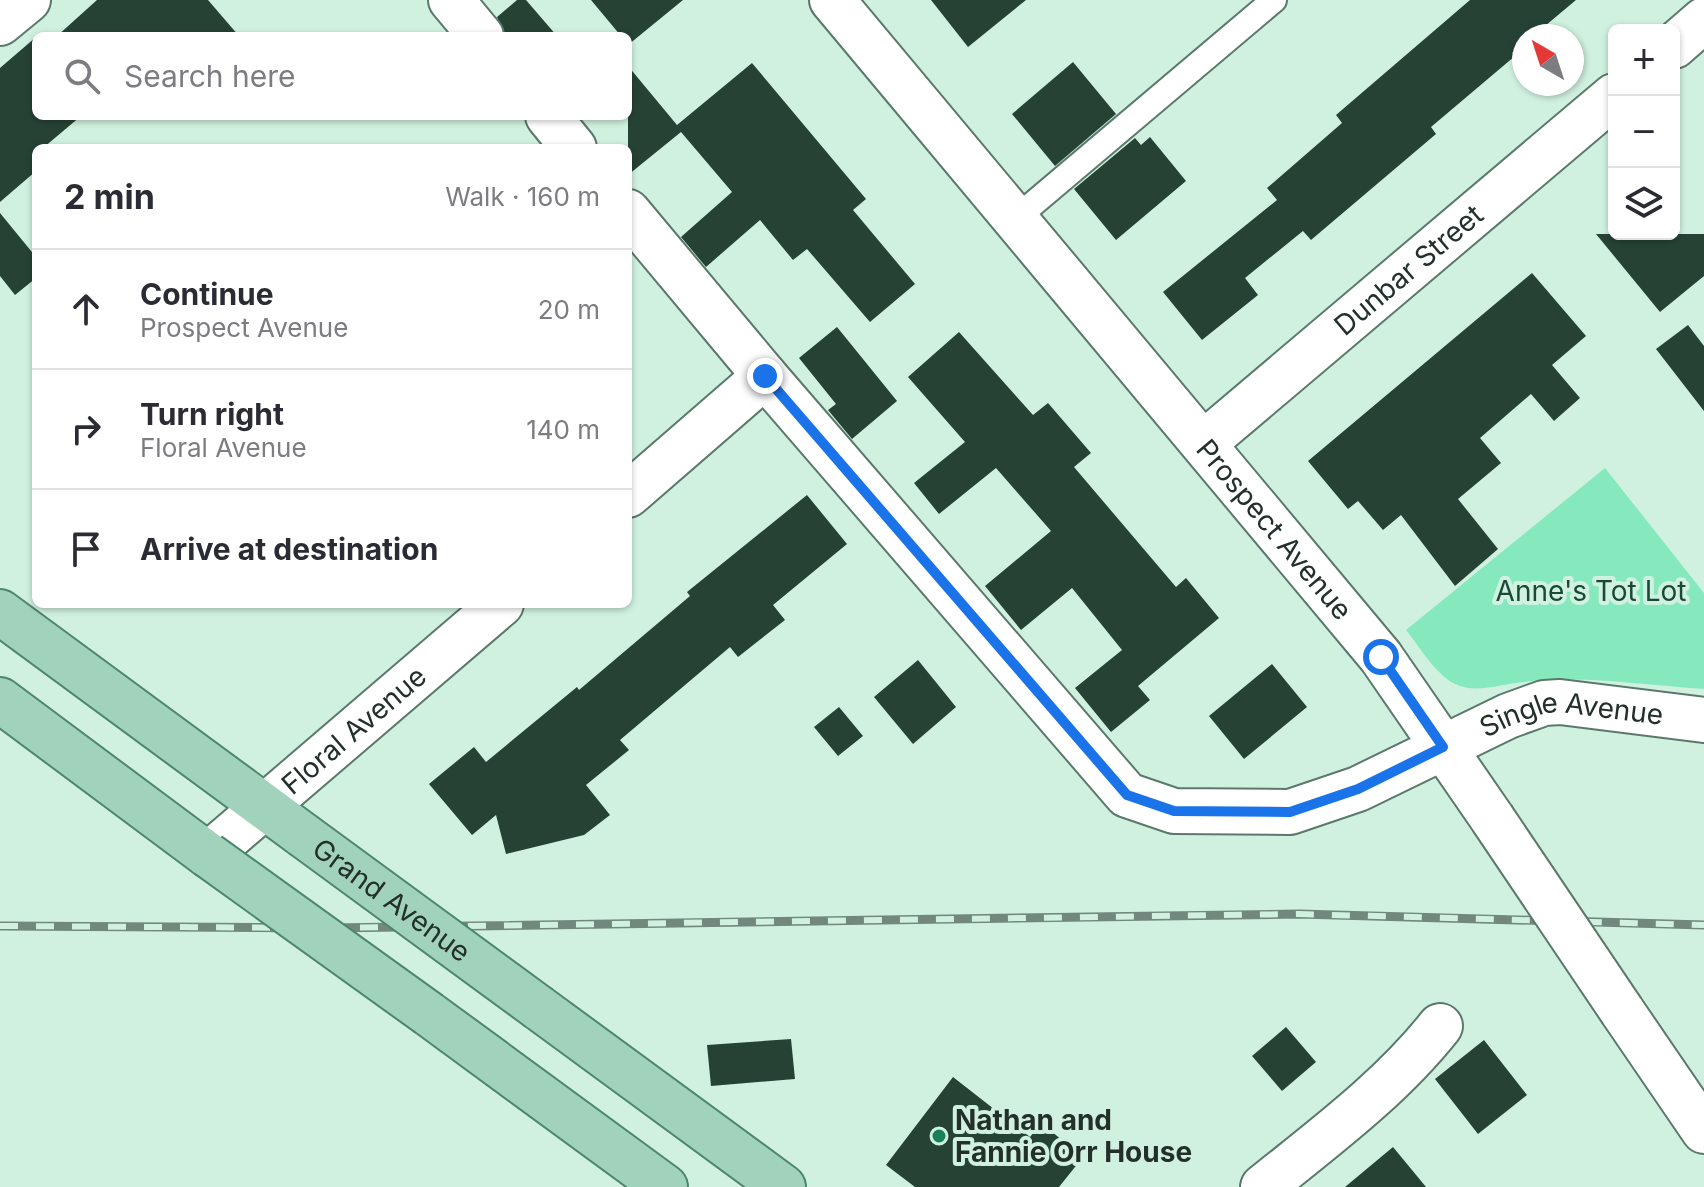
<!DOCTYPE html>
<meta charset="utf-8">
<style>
body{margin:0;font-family:Inter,sans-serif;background:#f2f2f3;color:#2b2b33}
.controls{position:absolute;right:24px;top:24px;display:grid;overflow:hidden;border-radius:12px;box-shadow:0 2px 6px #0004}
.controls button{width:72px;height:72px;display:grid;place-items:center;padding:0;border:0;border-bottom:2px solid #e1e1e2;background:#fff;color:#2b2b33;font:40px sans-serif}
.compass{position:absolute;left:1512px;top:24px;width:72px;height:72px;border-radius:50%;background:#fff;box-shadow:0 2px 6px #0004;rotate:321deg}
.stop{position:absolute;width:24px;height:24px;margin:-18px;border:6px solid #1a73e8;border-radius:50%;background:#fff}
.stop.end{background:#1a73e8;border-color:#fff;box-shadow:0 2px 8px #0008}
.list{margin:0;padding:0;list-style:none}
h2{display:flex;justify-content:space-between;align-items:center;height:104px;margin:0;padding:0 32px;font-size:34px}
h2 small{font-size:26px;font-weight:400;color:#7c7c81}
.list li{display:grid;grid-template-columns:52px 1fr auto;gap:24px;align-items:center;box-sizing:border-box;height:120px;padding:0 32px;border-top:2px solid #e1e1e2}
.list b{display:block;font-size:30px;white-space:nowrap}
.list p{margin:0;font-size:26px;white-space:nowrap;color:#7c7c81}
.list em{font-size:26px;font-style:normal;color:#7c7c81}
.icon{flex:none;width:44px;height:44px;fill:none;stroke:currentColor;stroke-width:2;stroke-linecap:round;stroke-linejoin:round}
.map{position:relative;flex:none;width:1704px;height:1187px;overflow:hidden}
.search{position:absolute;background:#fff;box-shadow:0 2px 6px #0004;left:32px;top:32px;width:600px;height:88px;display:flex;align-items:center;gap:20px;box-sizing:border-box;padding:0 28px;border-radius:12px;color:#7c7c81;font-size:30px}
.panel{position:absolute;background:#fff;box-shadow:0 2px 6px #0004;left:32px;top:144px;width:600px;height:464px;border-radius:12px}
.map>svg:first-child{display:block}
.green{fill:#86e9bd}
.building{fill:#264235}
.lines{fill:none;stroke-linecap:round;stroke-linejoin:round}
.service-casing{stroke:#5b796b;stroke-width:28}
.minor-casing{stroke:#5b796b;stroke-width:48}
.tertiary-casing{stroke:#5b796b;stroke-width:48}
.primary-casing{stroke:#4c866c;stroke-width:48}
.service{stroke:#fff;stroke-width:24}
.minor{stroke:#fff;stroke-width:44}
.tertiary{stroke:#fff;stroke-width:44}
.primary{stroke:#a1d3bc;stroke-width:44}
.rail-casing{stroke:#72887d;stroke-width:9}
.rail{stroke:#d0f1e0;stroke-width:6;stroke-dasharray:18;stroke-linecap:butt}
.tertiary-bridge-casing{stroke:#5b796b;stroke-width:48;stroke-linecap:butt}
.primary-bridge-casing{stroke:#4c866c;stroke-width:48;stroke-linecap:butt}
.tertiary-bridge{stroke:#fff;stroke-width:44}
.primary-bridge{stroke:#a1d3bc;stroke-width:44}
.route{stroke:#1a73e8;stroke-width:10}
.poi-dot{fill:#17805b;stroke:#d0f1e0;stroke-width:3}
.labels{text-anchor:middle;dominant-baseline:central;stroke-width:8;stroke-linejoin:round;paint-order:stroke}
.street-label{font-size:28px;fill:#23302a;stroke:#d0f1e0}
.park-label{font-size:28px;fill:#1a4936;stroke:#d0f1e0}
.poi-label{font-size:28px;font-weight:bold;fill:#23302a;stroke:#d0f1e0;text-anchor:start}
</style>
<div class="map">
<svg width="1704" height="1187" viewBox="0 0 1704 1187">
<rect width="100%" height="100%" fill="#d0f1e0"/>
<path class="green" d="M 1605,468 L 1704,593 L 1704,689 C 1641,685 1579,674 1515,683 C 1495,686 1474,693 1455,684 C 1435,674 1419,646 1406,630 Z"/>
<g class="building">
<path d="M 97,0 L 208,0 L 239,36 L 57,36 Z"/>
<path d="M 517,0 L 526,0 L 557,36 L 505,36 L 497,17 Z"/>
<path d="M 591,0 L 683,0 L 628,45 L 628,36 L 621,36 Z"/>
<path d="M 931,0 L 1026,0 L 968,47 Z"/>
<path d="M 1470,0 L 1576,0 L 1533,36 L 1524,36 L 1524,43 L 1512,53 L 1515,56 L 1431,127 L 1436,134 L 1311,240 L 1303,231 L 1245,278 L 1258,295 L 1202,340 L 1163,292 L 1277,200 L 1267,188 L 1342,123 L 1336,115 Z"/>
<path d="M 36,37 L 36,116 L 81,116 L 43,148 L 36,148 L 36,171 L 0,202 L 0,68 Z"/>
<path d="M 1073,62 L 1116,114 L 1055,166 L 1012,114 Z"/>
<path d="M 752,63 L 866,199 L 853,210 L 915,284 L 870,322 L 807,249 L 793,260 L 760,220 L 706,267 L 681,237 L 732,192 L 681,132 L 628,175 L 628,66 L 677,125 Z"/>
<path d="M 1150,137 L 1186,181 L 1116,240 L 1074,189 L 1135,138 L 1141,145 Z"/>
<path d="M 0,213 L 36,257 L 36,278 L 15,295 L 0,276 Z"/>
<path d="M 1596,234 L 1704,234 L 1704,276 L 1660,312 Z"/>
<path d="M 1532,273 L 1586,336 L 1552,365 L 1580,398 L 1554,421 L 1531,394 L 1480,438 L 1501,463 L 1458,499 L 1498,549 L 1455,586 L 1401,515 L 1383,530 L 1358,501 L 1348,509 L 1308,461 Z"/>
<path d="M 1688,325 L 1704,346 L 1704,411 L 1656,349 Z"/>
<path d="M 837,327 L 897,401 L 852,439 L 828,410 L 836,404 L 799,358 Z"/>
<path d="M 959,332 L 1033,415 L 1048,403 L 1091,453 L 1074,467 L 1176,587 L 1186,578 L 1219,618 L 1138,686 L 1150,700 L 1111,732 L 1075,688 L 1122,650 L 1072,588 L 1021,630 L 985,586 L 1051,531 L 996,468 L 939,514 L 914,483 L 965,442 L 908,377 Z"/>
<path d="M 807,495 L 847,544 L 773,605 L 785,620 L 738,657 L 730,647 L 620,740 L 629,750 L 586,785 L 610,815 L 584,835 L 506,854 L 496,815 L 472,835 L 429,784 L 474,747 L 486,762 L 577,687 L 579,690 L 690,596 L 687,592 Z"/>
<path d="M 918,660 L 956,707 L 913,744 L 874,697 Z"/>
<path d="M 1272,664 L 1307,707 L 1244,759 L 1209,716 Z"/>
<path d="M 839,707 L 863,736 L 838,756 L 814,727 Z"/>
<path d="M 1286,1027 L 1316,1062 L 1282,1091 L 1252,1056 Z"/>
<path d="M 791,1039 L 795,1079 L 711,1086 L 707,1045 Z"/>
<path d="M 1484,1040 L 1527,1095 L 1478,1134 L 1435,1079 Z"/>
<path d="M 953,1077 L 1030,1137 L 1041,1123 L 1083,1157 L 1059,1187 L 915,1187 L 886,1165 Z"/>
<path d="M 1393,1147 L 1426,1187 L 1345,1187 Z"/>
</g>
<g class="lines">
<g class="service-casing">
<path id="service" d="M 1015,219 L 1274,0"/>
</g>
<g class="minor-casing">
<g id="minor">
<path d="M 451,0 L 481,36"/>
<path d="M 0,23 L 28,0"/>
<path d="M 1674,46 L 1704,20"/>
<path d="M 548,116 L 574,148"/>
<path id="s1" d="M 628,212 L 765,376 L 1127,795 L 1174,811 L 1290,812 L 1358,789 L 1508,716 L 1544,703 L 1560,702 L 1704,720"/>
<path id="s2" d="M 1204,443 L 1614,96"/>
<path d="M 628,495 L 765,376"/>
<path id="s3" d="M 208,855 L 501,604"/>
<path d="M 1263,1187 C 1325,1137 1391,1088 1440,1026"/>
</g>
</g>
<g class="tertiary-casing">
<g id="tertiary">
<path id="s4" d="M 832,0 L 1381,657 L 1492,818"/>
<path d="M 1622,1011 L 1704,1131"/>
</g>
</g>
<g class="primary-casing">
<g id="primary">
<path d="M 0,612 L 303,835"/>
<path d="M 0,700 L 208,855"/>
<path d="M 539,1008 L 783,1187"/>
<path d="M 429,1014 L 665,1187"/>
</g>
</g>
<use href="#service" class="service"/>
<use href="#minor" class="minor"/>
<use href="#tertiary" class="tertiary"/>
<use href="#primary" class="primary"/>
<g class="rail-casing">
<path id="rail" d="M 0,926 L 328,928 L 1299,914 L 1704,925"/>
</g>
<use href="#rail" class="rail"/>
<g class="tertiary-bridge-casing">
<path id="tertiary-bridge" d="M 1492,818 L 1622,1011"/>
</g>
<g class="primary-bridge-casing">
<g id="primary-bridge">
<path id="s5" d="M 303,835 L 539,1008"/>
<path d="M 208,855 L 429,1014"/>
</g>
</g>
<use href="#tertiary-bridge" class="tertiary-bridge"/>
<use href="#primary-bridge" class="primary-bridge"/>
</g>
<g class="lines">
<path class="route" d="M 765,376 L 1127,795 L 1174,811 L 1290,812 L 1358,789 L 1443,747 L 1381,657"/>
</g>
<circle class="poi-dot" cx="939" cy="1136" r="8"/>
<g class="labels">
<g class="street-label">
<text stroke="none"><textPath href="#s2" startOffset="268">Dunbar Street</textPath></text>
<text stroke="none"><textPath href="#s4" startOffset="690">Prospect Avenue</textPath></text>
<text stroke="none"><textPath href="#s1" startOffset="1236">Single Avenue</textPath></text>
<text stroke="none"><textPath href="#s3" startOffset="192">Floral Avenue</textPath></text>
<text stroke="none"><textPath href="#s5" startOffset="110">Grand Avenue</textPath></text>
</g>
<g class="park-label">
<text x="1591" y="591">Anne's Tot Lot</text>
</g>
<g class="poi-label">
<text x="955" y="1120">Nathan and<tspan x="955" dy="32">Fannie Orr House</tspan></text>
</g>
</g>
</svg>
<div class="controls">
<button>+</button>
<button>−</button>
<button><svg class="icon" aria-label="layers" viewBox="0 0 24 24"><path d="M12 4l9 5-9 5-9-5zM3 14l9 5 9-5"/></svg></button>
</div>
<svg class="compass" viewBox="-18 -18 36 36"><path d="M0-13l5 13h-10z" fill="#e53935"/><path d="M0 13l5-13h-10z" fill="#7c7c81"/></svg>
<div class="stop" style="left:1381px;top:657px"></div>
<div class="stop end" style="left:765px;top:376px"></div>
<div class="search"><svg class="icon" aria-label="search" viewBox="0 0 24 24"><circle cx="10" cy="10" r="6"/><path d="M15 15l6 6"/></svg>Search here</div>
<section class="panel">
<h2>2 min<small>Walk · 160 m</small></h2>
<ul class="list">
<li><svg class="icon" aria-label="ahead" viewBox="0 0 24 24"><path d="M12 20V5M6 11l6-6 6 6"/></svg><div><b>Continue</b><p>Prospect Avenue</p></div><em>20 m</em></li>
<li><svg class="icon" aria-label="right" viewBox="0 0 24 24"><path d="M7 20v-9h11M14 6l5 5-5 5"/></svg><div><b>Turn right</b><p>Floral Avenue</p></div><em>140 m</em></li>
<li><svg class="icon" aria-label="arrive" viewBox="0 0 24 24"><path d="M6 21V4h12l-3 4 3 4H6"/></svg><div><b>Arrive at destination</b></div></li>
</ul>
</section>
</div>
